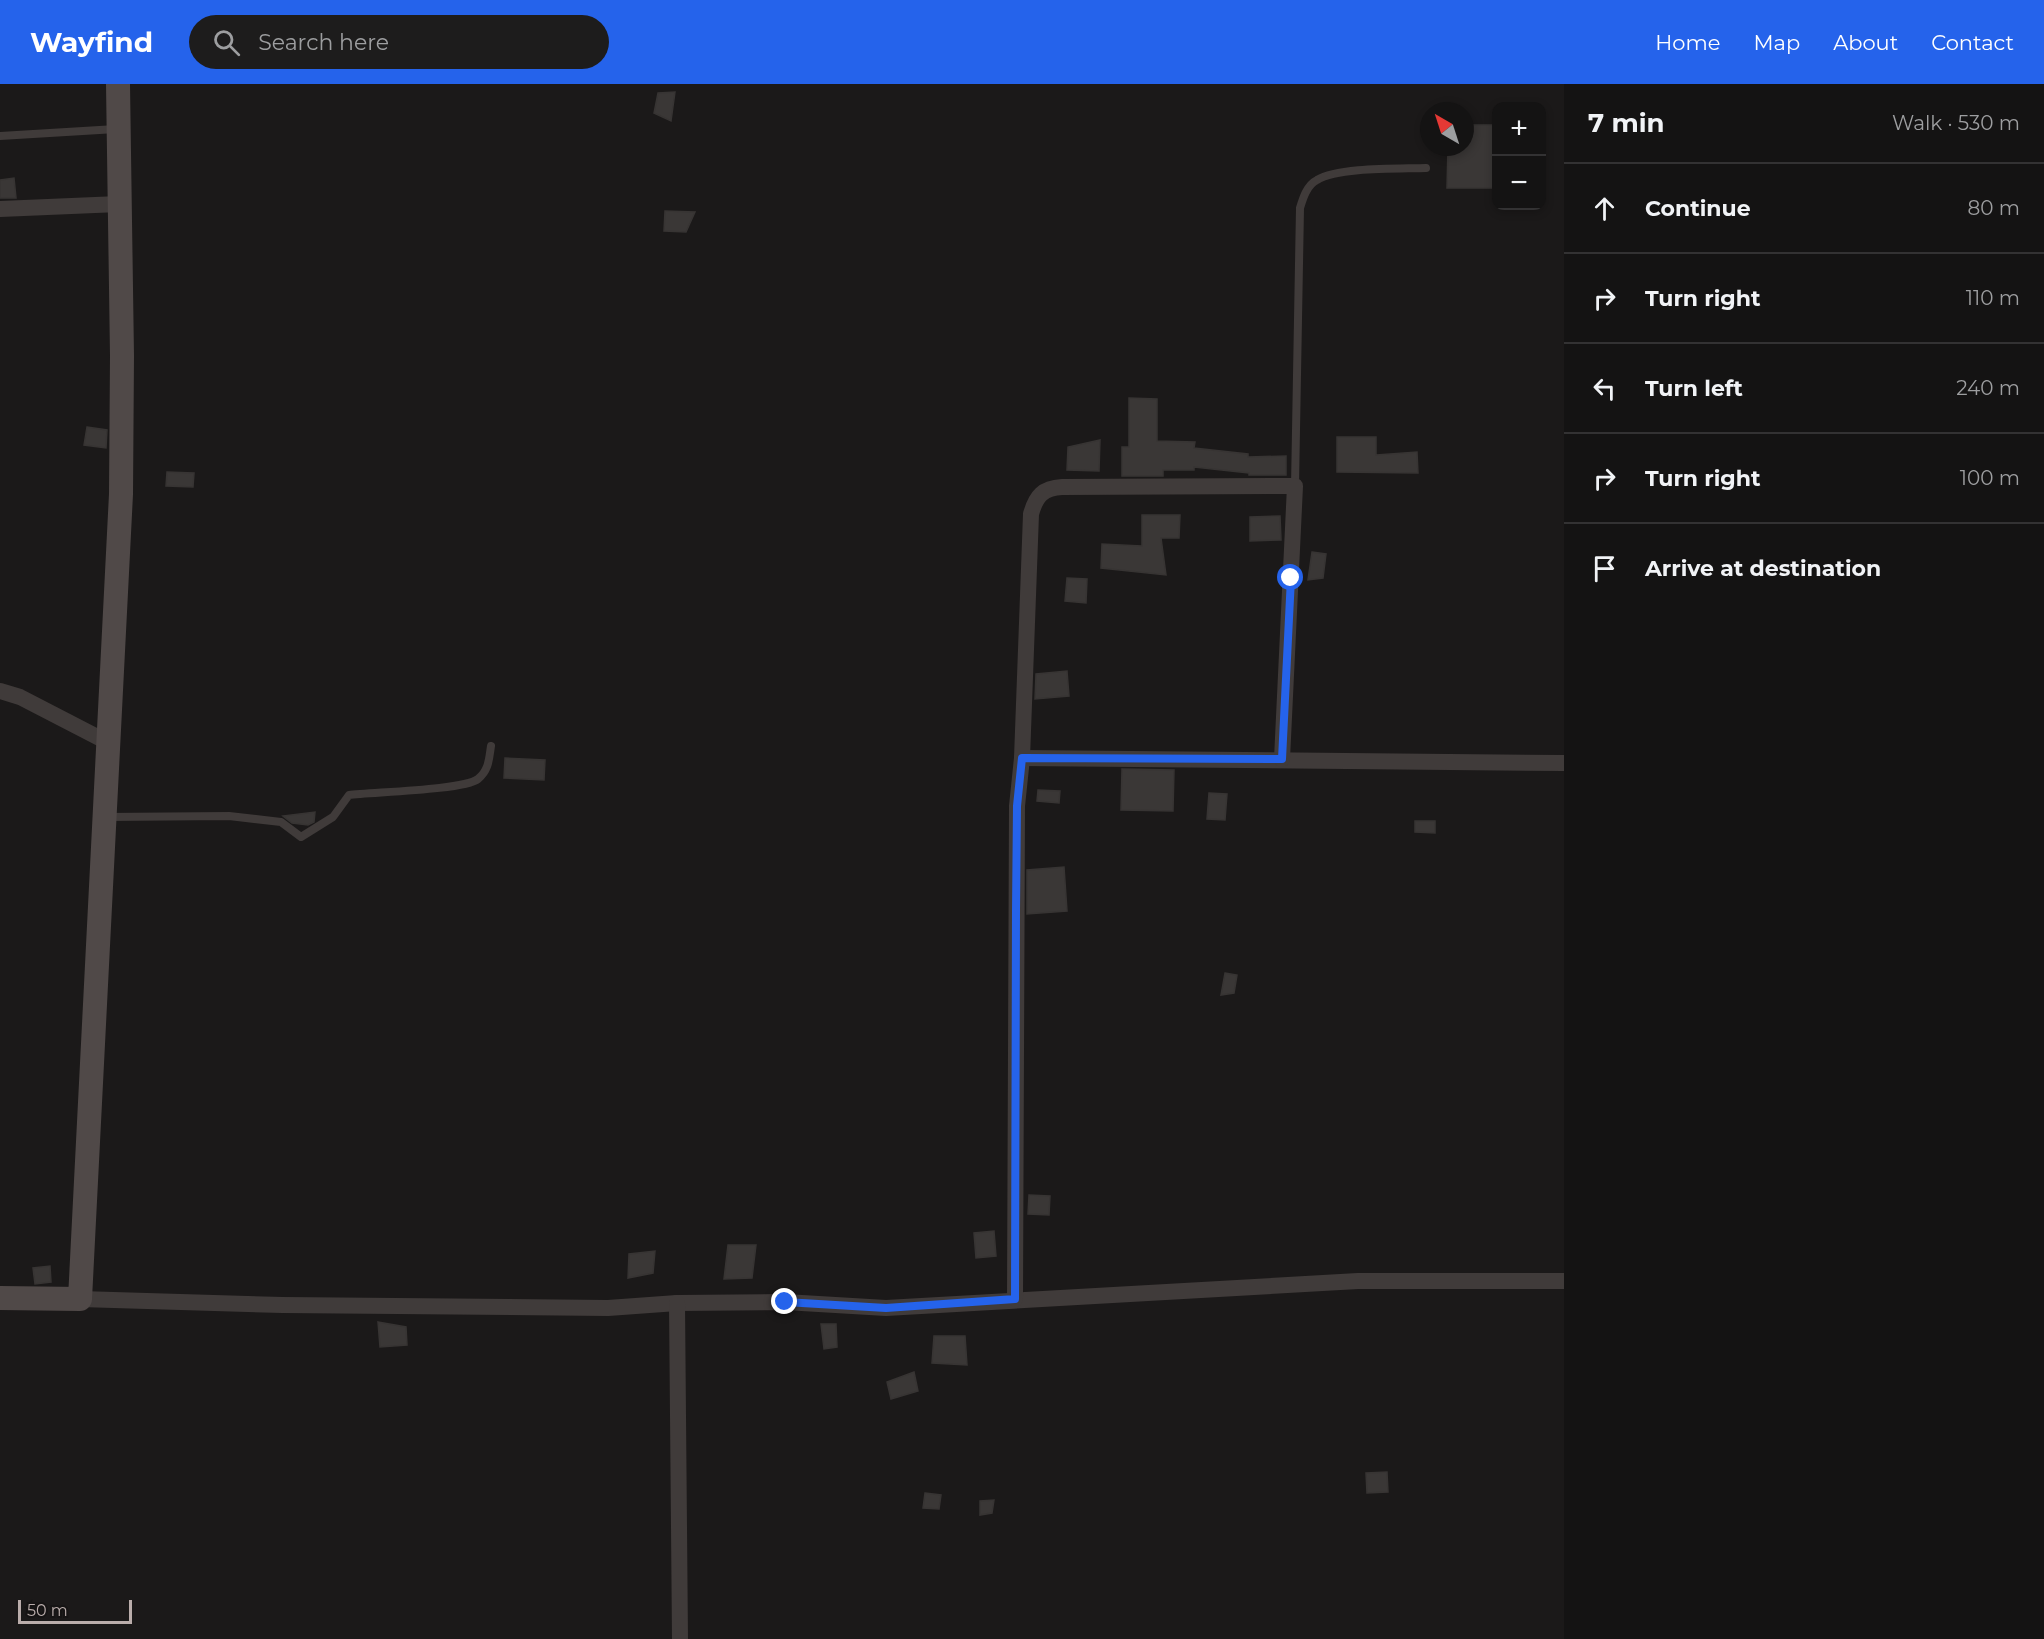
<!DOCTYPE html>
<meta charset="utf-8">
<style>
body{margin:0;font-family:Montserrat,sans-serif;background:#1d1c1c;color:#f1f3f6}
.controls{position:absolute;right:18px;top:18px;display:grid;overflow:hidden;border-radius:12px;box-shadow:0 3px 9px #0003}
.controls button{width:54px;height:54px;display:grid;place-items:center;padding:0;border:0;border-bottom:2px solid #333233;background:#141313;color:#f1f3f6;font:30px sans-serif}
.compass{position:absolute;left:1420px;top:18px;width:54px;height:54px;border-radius:50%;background:#141313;box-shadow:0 3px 9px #0003;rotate:321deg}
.scale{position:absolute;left:18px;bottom:15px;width:114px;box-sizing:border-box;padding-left:6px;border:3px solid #baadab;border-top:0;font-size:16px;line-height:21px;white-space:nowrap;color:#baadab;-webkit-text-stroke:4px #161414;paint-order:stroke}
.stop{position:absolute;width:18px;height:18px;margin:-14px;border:4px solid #2563eb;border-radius:50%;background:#fff}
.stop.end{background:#2563eb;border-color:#fff;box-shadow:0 2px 6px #0008}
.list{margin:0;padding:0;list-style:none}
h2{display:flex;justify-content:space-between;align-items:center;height:78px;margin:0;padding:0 24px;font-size:26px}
h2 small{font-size:20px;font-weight:400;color:#9d9ea0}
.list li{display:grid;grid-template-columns:39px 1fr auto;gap:18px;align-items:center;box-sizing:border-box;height:90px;padding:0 24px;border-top:2px solid #333233}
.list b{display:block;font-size:22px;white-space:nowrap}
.list em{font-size:20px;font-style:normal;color:#9d9ea0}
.icon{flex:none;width:33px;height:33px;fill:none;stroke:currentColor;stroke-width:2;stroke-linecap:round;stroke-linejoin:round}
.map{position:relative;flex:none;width:1564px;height:1555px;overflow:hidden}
header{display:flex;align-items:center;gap:36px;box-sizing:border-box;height:84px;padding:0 30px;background:#2563eb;color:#fff}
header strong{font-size:28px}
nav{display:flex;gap:33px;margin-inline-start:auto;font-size:21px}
.search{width:420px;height:54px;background:#1d1c1c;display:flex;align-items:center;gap:15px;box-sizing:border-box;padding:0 21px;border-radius:33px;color:#9d9ea0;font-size:22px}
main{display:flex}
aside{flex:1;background:#141313}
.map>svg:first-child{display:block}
.building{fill:#3a3736;stroke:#373433;stroke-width:1.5}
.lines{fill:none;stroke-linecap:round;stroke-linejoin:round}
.lane{stroke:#403b3a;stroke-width:8}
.street{stroke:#403b3a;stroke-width:16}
.secondary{stroke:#504948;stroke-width:24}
.route{stroke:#2563eb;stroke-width:8}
</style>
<header>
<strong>Wayfind</strong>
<div class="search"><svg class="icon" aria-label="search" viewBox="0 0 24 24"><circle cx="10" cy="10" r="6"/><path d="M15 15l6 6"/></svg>Search here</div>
<nav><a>Home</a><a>Map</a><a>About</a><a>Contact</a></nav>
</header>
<main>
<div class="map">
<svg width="1564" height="1555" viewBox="0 0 1564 1555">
<rect width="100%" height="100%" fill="#1b1919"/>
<g class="building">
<path d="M 675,8 L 671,37 L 654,29 L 658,9 Z"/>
<path d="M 1465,41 L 1497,41 L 1497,104 L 1447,104 L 1448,63 L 1465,63 Z"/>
<path d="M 14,94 L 16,114 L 0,114 L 0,96 Z"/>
<path d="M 665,127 L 695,128 L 686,148 L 664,147 Z"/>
<path d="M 1129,314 L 1157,315 L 1157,357 L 1195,358 L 1194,364 L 1248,370 L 1248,373 L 1286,372 L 1286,391 L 1249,391 L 1249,389 L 1194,383 L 1194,386 L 1163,386 L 1163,392 L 1122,392 L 1122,363 L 1129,363 Z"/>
<path d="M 87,343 L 107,346 L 106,364 L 84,361 Z"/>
<path d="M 1337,353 L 1376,353 L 1376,371 L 1417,368 L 1418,389 L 1337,388 Z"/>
<path d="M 1100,356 L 1099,387 L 1067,386 L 1068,363 Z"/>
<path d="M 167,388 L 194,389 L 193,403 L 166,402 Z"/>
<path d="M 1142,431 L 1180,431 L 1179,454 L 1161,454 L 1166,491 L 1101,484 L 1102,460 L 1142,462 Z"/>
<path d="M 1280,432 L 1281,456 L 1250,457 L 1250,433 Z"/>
<path d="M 1312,468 L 1326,470 L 1323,494 L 1308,496 Z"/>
<path d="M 1067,494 L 1087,495 L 1086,519 L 1065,517 Z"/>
<path d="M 1067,587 L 1069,612 L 1035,615 L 1036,590 Z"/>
<path d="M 505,674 L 545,676 L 544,696 L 504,694 Z"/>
<path d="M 1122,685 L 1174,686 L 1173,727 L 1121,726 Z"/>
<path d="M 1038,706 L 1060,707 L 1059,719 L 1037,717 Z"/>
<path d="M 1209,709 L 1227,710 L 1225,736 L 1207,735 Z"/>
<path d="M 315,728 L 314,738 L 308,741 L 292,739 L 283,732 Z"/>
<path d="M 1415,737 L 1435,737 L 1435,749 L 1415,748 Z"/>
<path d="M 1064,783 L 1067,827 L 1027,830 L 1027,786 Z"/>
<path d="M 1225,889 L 1237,891 L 1234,909 L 1221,911 Z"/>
<path d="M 1029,1111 L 1050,1112 L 1049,1131 L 1028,1130 Z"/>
<path d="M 994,1147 L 996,1172 L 976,1174 L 974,1149 Z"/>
<path d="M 728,1161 L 756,1161 L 752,1194 L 724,1195 Z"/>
<path d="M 655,1167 L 653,1189 L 628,1194 L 629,1170 Z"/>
<path d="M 50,1182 L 51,1198 L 35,1200 L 33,1184 Z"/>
<path d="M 378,1238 L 406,1243 L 407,1261 L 380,1263 Z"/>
<path d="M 821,1240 L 836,1240 L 837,1263 L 824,1265 Z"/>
<path d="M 934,1252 L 965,1252 L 967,1281 L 932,1279 Z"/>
<path d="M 914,1288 L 918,1307 L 891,1315 L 887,1298 Z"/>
<path d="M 1387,1388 L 1388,1408 L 1367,1409 L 1366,1389 Z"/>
<path d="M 925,1409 L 941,1411 L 939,1425 L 923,1424 Z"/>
<path d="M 994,1416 L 992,1429 L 980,1431 L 980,1417 Z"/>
</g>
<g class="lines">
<g class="lane">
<path d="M 0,52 L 116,45"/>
<path d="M 1295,402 L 1300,124 C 1303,114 1307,101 1317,96 C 1339,83 1399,85 1426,84"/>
<path d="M 105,733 L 229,732 L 281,738 L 301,753 L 333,733 L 349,711 C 372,708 464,706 478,695 C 489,686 489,675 491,662"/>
</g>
<g class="street">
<path d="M 0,125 L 119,120"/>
<path d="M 0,607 L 20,613 L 109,659"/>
<path d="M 1022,674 L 1564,679"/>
<path d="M 80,1215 L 283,1221 L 608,1224 L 677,1219 L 785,1218 L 886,1224 L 1358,1197 L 1564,1197"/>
<path d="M 1015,1215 L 1017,722 L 1022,674 L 1031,430 C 1036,412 1043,404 1062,403 L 1295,402 L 1282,675"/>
<path d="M 677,1219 L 680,1555"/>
</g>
<path class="secondary" d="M 0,1214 L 80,1215 L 121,410 L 122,272 L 118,0"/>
</g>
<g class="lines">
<path class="route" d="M 785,1218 L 886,1224 L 1015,1215 L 1016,826 L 1017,722 L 1022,674 L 1282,675 L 1291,494"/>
</g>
</svg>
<div class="controls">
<button>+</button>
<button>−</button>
</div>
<svg class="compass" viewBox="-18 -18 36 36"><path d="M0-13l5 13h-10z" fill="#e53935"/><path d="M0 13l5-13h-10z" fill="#9d9ea0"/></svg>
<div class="scale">50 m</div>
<div class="stop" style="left:1291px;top:494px"></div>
<div class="stop end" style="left:785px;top:1218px"></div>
</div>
<aside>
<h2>7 min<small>Walk · 530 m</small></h2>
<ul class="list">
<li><svg class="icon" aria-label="ahead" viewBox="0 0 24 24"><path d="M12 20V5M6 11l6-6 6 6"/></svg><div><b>Continue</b></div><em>80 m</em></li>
<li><svg class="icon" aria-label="right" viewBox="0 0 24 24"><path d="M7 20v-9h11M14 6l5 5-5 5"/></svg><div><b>Turn right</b></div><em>110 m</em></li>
<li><svg class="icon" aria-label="left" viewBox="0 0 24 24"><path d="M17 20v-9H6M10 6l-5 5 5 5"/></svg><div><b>Turn left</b></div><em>240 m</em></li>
<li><svg class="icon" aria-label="right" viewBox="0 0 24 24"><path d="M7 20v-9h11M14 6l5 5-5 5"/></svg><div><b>Turn right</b></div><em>100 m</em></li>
<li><svg class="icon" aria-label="arrive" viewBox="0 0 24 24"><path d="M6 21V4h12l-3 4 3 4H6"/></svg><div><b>Arrive at destination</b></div></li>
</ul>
</aside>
</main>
